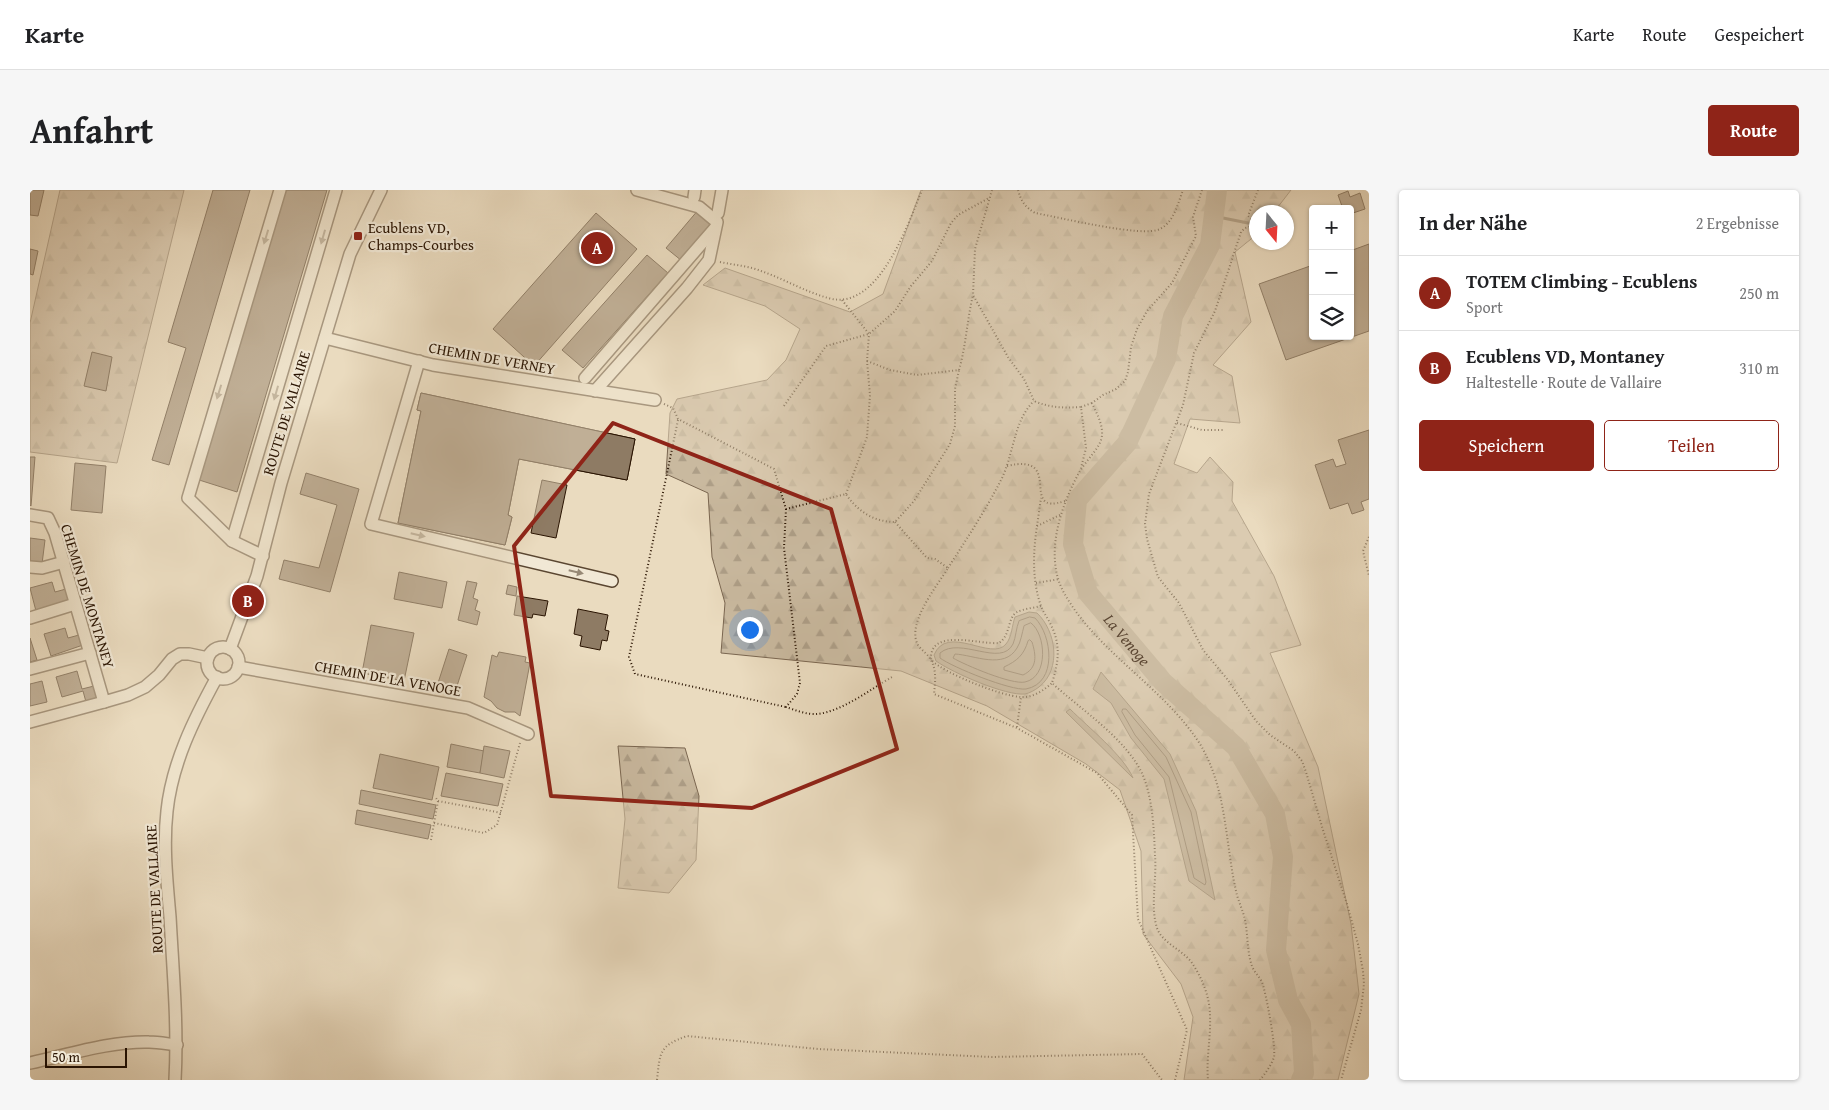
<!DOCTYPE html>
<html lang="de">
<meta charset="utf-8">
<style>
body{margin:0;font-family:"Gentium Book Plus",serif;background:#f6f6f6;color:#202124}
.controls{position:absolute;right:15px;top:15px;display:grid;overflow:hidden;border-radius:5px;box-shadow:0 1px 4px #0004}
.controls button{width:45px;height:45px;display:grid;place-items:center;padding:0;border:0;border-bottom:1px solid #e0e0e0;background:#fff;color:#202124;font:25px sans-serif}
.compass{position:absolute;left:1219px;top:15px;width:45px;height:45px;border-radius:50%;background:#fff;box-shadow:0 1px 4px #0004;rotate:162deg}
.scale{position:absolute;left:15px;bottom:12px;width:82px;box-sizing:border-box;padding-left:5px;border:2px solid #2a1402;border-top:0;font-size:14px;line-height:18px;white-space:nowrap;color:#2a1402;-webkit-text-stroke:4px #f1e8d5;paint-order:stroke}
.you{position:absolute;left:719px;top:439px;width:18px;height:18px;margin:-12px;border:4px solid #fff;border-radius:50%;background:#1a73e8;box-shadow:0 0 0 8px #1a73e833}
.badge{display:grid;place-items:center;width:32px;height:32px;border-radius:50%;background:#8f2418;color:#fff;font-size:16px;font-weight:700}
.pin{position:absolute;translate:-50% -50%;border:2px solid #fff;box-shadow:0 1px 5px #0006}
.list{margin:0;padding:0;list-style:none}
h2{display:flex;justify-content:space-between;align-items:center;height:65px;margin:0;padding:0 20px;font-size:21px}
h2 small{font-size:16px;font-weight:400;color:#757577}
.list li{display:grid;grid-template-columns:32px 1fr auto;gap:15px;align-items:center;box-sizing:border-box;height:75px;padding:0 20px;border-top:1px solid #e0e0e0}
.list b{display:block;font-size:19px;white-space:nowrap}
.list p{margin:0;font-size:16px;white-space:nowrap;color:#757577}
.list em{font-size:16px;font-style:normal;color:#757577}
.actions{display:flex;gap:10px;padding:15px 20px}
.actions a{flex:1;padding:11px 0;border:1px solid #8f2418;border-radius:5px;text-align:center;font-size:18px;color:#8f2418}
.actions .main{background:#8f2418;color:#fff}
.icon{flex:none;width:28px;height:28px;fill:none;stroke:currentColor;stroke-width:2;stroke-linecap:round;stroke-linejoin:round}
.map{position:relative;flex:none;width:1339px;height:890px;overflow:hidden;border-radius:5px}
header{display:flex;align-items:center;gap:30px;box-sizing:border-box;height:70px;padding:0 25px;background:#fff;border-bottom:1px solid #e0e0e0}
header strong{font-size:24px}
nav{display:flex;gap:28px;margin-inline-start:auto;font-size:18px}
.intro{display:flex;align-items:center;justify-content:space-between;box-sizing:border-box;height:120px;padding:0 30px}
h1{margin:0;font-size:35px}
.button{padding:12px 22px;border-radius:5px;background:#8f2418;color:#fff;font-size:18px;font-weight:700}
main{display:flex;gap:30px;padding:0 30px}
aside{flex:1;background:#fff;border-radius:5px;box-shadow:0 1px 4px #0004}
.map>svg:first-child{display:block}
.forest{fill:url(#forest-firs);stroke:#7a6650}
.water{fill:#a9977f;stroke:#76634d}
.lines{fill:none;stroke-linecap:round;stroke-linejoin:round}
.shore{stroke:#6a5640;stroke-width:1}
.stream{stroke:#76634d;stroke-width:3}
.river{stroke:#a9977f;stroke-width:20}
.building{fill:#8e7b64;stroke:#2a1402;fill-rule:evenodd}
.minor-casing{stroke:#5a4631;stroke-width:14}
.path{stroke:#2a1402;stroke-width:2;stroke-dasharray:1 2.5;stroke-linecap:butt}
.minor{stroke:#f1e8d5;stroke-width:11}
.oneway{fill:#978976}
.marked{fill:none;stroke:#8f2418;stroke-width:4;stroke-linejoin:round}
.poi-dot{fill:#8f2418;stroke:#f1e8d5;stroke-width:2}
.labels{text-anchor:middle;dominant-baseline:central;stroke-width:4.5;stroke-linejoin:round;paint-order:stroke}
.poi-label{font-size:15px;fill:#2a1402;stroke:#f1e8d5;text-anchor:start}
.street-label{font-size:15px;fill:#2a1402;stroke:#f1e8d5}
.water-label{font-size:16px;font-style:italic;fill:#5d4834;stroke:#f1e8d5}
</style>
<header>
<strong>Karte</strong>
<nav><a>Karte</a><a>Route</a><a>Gespeichert</a></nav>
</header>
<div class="intro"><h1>Anfahrt</h1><a class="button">Route</a></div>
<main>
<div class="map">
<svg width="1339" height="890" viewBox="0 0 1339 890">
<defs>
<pattern id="forest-firs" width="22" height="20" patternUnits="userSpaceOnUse" patternTransform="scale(1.25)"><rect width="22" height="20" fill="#c9b99f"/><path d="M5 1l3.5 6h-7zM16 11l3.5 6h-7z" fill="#ad9e87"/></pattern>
</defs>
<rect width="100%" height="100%" fill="#eadbbf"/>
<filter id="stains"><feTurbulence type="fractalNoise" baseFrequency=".004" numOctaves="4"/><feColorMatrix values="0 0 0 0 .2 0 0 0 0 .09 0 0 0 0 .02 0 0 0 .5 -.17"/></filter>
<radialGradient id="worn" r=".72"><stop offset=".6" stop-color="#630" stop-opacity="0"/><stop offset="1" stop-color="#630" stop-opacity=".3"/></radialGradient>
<g class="forest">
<path d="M 30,0 L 154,0 L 87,273 L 0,262 L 0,133 Z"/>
<path d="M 891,0 L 1261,0 L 1244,22 L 1226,22 L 1226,45 L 1205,62 L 1221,132 L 1183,175 L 1202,186 L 1210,233 L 1160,229 L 1144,274 L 1167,283 L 1180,267 L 1203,292 L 1202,311 L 1244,386 L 1271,455 L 1240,463 L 1288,577 L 1321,734 L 1329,804 L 1308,890 L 1154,890 L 1163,827 L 1151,794 L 1113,744 L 1111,661 L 1090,600 L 1056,574 L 957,516 L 871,481 L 691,463 L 695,413 L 682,367 L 678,303 L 636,284 L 640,223 L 647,209 L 737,190 L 756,170 L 770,139 L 735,116 L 673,95 L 695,78 L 820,122 L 853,104 Z"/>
<path d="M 588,556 L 655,558 L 669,606 L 666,670 L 639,703 L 588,698 L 595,629 Z"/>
</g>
<g class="water">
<path d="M 999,422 L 1007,423 C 1026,441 1032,479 1009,497 C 1005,500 1000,503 995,504 C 976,506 923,483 906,471 L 904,465 C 917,433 962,472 976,454 C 982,447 982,435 985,427 Z"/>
<path d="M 1071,482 L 1140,564 L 1166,621 L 1185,710 L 1159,691 L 1134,589 L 1101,548 L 1081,513 L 1063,499 Z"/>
<path d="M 1040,519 C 1058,537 1094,566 1103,588 L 1036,522 Z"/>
</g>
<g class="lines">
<g class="shore">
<path d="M 1000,427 L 1005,428 C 1022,445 1028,493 996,499 C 981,501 922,477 910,468 L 910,463 C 930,446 971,478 983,454 C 986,447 986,438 989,431 Z"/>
<path d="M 1001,433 C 1016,444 1019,487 995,492 C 982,495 935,475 923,468 L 925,464 C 944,465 974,480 987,458 C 991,452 992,443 994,436 Z"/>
<path d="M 1000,450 L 1002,452 C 1006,465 1008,478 993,485 L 974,480 L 974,477 C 987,471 994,465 998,451 Z"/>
<path d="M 1093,519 L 1096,519 L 1136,567 L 1161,622 L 1176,692 L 1175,695 L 1164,688 L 1139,587 L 1105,545 L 1092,522 Z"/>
</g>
<path class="stream" d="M 1183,26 L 1218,33"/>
<path class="river" id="s1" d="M 1187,0 L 1180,55 L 1143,126 L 1136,169 L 1097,253 L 1047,310 L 1043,354 L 1058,403 L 1133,492 L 1206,557 L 1245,624 L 1253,667 L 1246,760 L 1258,810 L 1271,834 L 1274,883 L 1271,890"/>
</g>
<g class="building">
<path d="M 0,0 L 14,0 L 8,26 L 0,25 Z"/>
<path d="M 183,0 L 220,0 L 139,275 L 122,270 L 156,158 L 138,152 Z"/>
<path d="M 253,0 L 297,0 L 207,302 L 166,289 Z"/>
<path d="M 1318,1 L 1320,7 L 1330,3 L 1335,19 L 1320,24 L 1320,19 L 1313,19 L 1308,5 Z"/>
<path d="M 669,19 L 684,32 L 652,71 L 636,58 Z"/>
<path d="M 566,23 L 607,59 L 504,176 L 463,139 Z"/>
<path d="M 1339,54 L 1339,141 L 1256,170 L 1229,94 L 1283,75 L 1283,146 L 1320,146 L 1320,61 Z"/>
<path d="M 0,59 L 8,61 L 3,85 L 0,84 Z"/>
<path d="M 617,65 L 638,83 L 553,178 L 532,160 Z"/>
<path d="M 62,162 L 82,167 L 76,201 L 54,196 Z"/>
<path d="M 391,203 L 605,249 L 597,290 L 489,269 L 478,325 L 482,327 L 475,355 L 368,333 L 391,221 L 387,220 ZM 423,232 L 430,232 L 430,238 L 439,240 L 424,328 L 405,324 Z"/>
<path d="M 391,203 L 605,249 L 597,290 L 489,269 L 478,325 L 482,327 L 475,355 L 368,333 L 391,221 L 387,220 Z"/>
<path d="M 1339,240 L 1339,309 L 1331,312 L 1334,320 L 1322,324 L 1318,313 L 1300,319 L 1285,275 L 1303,269 L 1306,277 L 1316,274 L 1308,250 Z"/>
<path d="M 0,267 L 5,267 L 1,316 L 0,315 Z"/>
<path d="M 45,273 L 76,276 L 72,323 L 41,320 Z"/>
<path d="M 276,283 L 329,299 L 300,402 L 249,389 L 254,370 L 289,378 L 307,315 L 270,304 Z"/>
<path d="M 512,290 L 537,295 L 526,348 L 501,343 Z"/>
<path d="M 0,348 L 15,350 L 12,374 L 0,372 Z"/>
<path d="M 369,382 L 417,392 L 412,418 L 364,409 Z"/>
<path d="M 437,391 L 447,393 L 443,408 L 448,410 L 445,420 L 450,422 L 447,435 L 428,430 Z"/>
<path d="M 22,392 L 25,402 L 36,399 L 39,411 L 6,421 L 0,398 Z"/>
<path d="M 478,395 L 487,397 L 486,406 L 476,404 Z"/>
<path d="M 487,406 L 518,411 L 515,426 L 503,424 L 502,428 L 484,425 Z"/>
<path d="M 548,419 L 578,425 L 575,440 L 579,441 L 577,451 L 572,450 L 570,460 L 550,456 L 552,446 L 544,444 Z"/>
<path d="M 341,435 L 384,443 L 374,491 L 332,483 Z"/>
<path d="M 35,438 L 38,448 L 49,445 L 53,455 L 21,466 L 14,444 Z"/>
<path d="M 0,448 L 7,470 L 0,472 Z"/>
<path d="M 419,459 L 437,465 L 426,499 L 408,493 Z"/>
<path d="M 469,462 L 496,467 L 495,472 L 500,473 L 490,526 L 485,522 L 475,522 L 467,518 L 461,511 L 454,507 L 462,465 L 467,467 Z"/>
<path d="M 47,481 L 52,499 L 64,496 L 68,508 L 56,512 L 53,501 L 32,507 L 26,487 Z"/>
<path d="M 12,491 L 17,512 L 0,516 L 0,494 Z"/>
<path d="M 421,554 L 454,561 L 450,583 L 417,577 Z"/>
<path d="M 454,556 L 480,561 L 474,588 L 450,583 Z"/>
<path d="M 350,564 L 409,577 L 402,610 L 343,598 Z"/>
<path d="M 416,583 L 473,594 L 468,616 L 411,606 Z"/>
<path d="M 331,600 L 406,615 L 403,629 L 329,614 Z"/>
<path d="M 327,620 L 401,635 L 398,649 L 325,634 Z"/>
</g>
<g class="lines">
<g class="minor-casing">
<g id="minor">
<path d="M 664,7 L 665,0"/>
<path d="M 688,23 L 692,0"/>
<path d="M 295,148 L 403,175 L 625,210"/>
<path d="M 389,171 L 341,334 L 582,391"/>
<path d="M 555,188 L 685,38"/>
<path d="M 565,201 L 657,98 L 679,70 L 687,32 L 669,17 L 607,0"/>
<path d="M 0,325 L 18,328 L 25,343 L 74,512 L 98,505 L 115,497 L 129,485 L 142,469 L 150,464 L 159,464 L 178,468"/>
<path d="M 202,351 L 306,0"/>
<path d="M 233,366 L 202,351 L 158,308 L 250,0"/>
<path d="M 0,377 L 12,378 L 34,372"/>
<path d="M 0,428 L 45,414"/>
<circle cx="193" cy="473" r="16"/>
<path d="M 200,459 L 227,386 L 251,293 L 320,64 L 351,0"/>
<path d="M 208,477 L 438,518 L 498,544"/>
<path d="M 0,479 L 60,463"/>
<path d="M 0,532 L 74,512"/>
<path d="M 0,873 C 38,865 80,851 119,852 C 128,852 138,854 147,855"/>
<path d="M 145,890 C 148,835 143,782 140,727 C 137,692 133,656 137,621 C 142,573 164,529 187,487"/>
</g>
</g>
<g class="path">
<path d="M 962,0 L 945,59 L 943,105 L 978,167 L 994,189 L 1004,211 C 1020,218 1034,218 1051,217 L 1056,258 L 1051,278"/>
<path d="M 988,0 C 991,11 995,17 1005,23 C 1028,27 1113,48 1130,39 C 1144,32 1148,13 1153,0"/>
<path d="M 1172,0 L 1163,27 L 1166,46 L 1142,93 L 1117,121 L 1107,139 L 1101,157 L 1098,182 L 1095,191 L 1086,199 L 1073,205 L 1062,213 C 1067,224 1075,238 1071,250 C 1067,261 1056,271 1050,281 C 1031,315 1014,364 1033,401 C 1065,461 1133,496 1170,554 C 1197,599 1195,652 1206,701 C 1208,711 1213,720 1215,730 C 1218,745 1217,762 1222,776 C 1224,782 1229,786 1232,792 C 1236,803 1246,856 1244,867 C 1242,874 1235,884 1230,890"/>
<path d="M 1228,0 L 1218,26 L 1222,30 L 1222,36 L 1215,38 L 1211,42 L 1185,121 L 1164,163 L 1153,215 L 1119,304 L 1115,334 L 1117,349 L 1128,387 L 1149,413 L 1173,460 L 1198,490 L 1226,531 L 1240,545 L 1264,561 L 1272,571 L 1276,582 L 1293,640 L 1317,714 L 1328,754 L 1333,781 L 1334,794 L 1331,820 L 1311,890"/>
<path d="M 690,72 C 704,75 719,76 731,81 C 754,89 776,102 798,108 C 848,123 878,34 892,0"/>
<path d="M 812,110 L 839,144 L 837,171 L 840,205 L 837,247 L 816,304"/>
<path d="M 837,171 L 860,180 L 887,185 L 929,180 C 936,156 937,130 943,105"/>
<path d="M 634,214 L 643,218 L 648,229 L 744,279 L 756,319 L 816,304 C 827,321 844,332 865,332 L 884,311 L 920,254 L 925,236 L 925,199 L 929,180"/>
<path d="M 754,216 L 796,156 L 839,144 L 865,121 L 881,96 L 902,71 L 921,33 L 928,25 L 959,8"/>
<path d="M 1051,217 L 1062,213"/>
<path d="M 648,230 L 599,467 L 605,484 L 756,517"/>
<path d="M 1147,233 L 1172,240 L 1195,240"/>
<path d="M 977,276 C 1036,262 987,327 1035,311"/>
<path d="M 756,319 L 754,358 L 770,493 L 767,504 L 756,517 C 765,520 777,525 787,524 C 811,522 841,499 862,487"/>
<path d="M 1030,325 L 1007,336 C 1003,362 1002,391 1011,416 C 1013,422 1017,427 1020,433 C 1031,454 1029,471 1022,493 C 1051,520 1099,550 1114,588 C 1123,612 1124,641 1125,666 C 1127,689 1120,716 1127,738 C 1132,753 1153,760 1162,773 C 1172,788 1180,807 1180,826 C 1181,847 1176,869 1178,890"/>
<path d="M 865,332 L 897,368 L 905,369 L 918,378 C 907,396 876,434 888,455 C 892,461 898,464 901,470 C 907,481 905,493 904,504 L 987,538 L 1067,583 L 1102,625 L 1108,729 L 1157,840 L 1145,890"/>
<path d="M 1007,336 L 1011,308"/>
<path d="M 1339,347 L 1333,361 L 1339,386"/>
<path d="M 918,378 C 936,350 955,321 970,292 C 984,266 983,231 1004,211"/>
<path d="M 1006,393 L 1030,389"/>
<path d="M 1011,416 C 1003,418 993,419 987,422 C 977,428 981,445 969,453 C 950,455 899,437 901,470 C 916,484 971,506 991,507 C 1003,508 1014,500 1022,493"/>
<path d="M 987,537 L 991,507"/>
<path d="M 408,611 L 472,623"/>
<path d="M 404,633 L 454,643 L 467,635 L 490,553"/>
<path d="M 401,650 L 408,611 L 406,608"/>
<path d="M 627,890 C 630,862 629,856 657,846 L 788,859 L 962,867 L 1112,864 L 1132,890"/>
</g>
<use href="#minor" class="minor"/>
</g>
<defs><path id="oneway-solid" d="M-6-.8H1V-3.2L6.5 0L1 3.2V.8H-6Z" transform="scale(1.25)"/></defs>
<g class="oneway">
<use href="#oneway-solid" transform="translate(236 47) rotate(107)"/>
<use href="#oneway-solid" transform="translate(293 47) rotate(106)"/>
<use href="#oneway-solid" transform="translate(189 202) rotate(107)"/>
<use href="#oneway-solid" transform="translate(246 203) rotate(106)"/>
<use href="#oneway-solid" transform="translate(388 345) rotate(13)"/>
<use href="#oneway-solid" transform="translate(546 382) rotate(13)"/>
</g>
<path d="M0 0H1339V890H0ZM 583,233 L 801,319 L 867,559 L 722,618 L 521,606 L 484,356 Z" fill="#eadbbf" fill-opacity=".55" fill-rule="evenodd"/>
<path class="marked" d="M 583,233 L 801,319 L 867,559 L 722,618 L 521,606 L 484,356 Z"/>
<rect class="poi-dot" x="323" y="41" width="10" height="10" rx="2.5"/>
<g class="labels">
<g class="poi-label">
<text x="338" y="37">Ecublens VD,<tspan x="338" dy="17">Champs-Courbes</tspan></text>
</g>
<g class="street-label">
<text transform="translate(462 168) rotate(10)">CHEMIN DE VERNEY</text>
<text transform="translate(256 223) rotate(-73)">ROUTE DE VALLAIRE</text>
<text transform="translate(58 406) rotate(73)">CHEMIN DE MONTANEY</text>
<text transform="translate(358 488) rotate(10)">CHEMIN DE LA VENOGE</text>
<text transform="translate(124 699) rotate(-93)">ROUTE DE VALLAIRE</text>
</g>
<g class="water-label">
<text stroke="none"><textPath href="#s1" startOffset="504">La Venoge</textPath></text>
</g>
</g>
<rect width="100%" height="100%" filter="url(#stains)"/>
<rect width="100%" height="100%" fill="url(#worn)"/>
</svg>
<div class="controls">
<button>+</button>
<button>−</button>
<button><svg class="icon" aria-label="layers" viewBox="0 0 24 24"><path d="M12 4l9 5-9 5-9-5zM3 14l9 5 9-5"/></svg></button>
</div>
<svg class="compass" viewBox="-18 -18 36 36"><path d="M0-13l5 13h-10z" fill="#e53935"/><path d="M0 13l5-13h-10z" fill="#757577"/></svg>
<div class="scale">50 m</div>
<div class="you"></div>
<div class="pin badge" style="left:567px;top:58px">A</div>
<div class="pin badge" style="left:218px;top:411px">B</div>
</div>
<aside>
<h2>In der Nähe<small>2 Ergebnisse</small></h2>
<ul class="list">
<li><span class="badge">A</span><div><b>TOTEM Climbing - Ecublens</b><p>Sport</p></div><em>250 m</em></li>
<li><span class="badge">B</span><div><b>Ecublens VD, Montaney</b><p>Haltestelle · Route de Vallaire</p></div><em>310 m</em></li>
</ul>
<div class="actions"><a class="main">Speichern</a><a>Teilen</a></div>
</aside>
</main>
